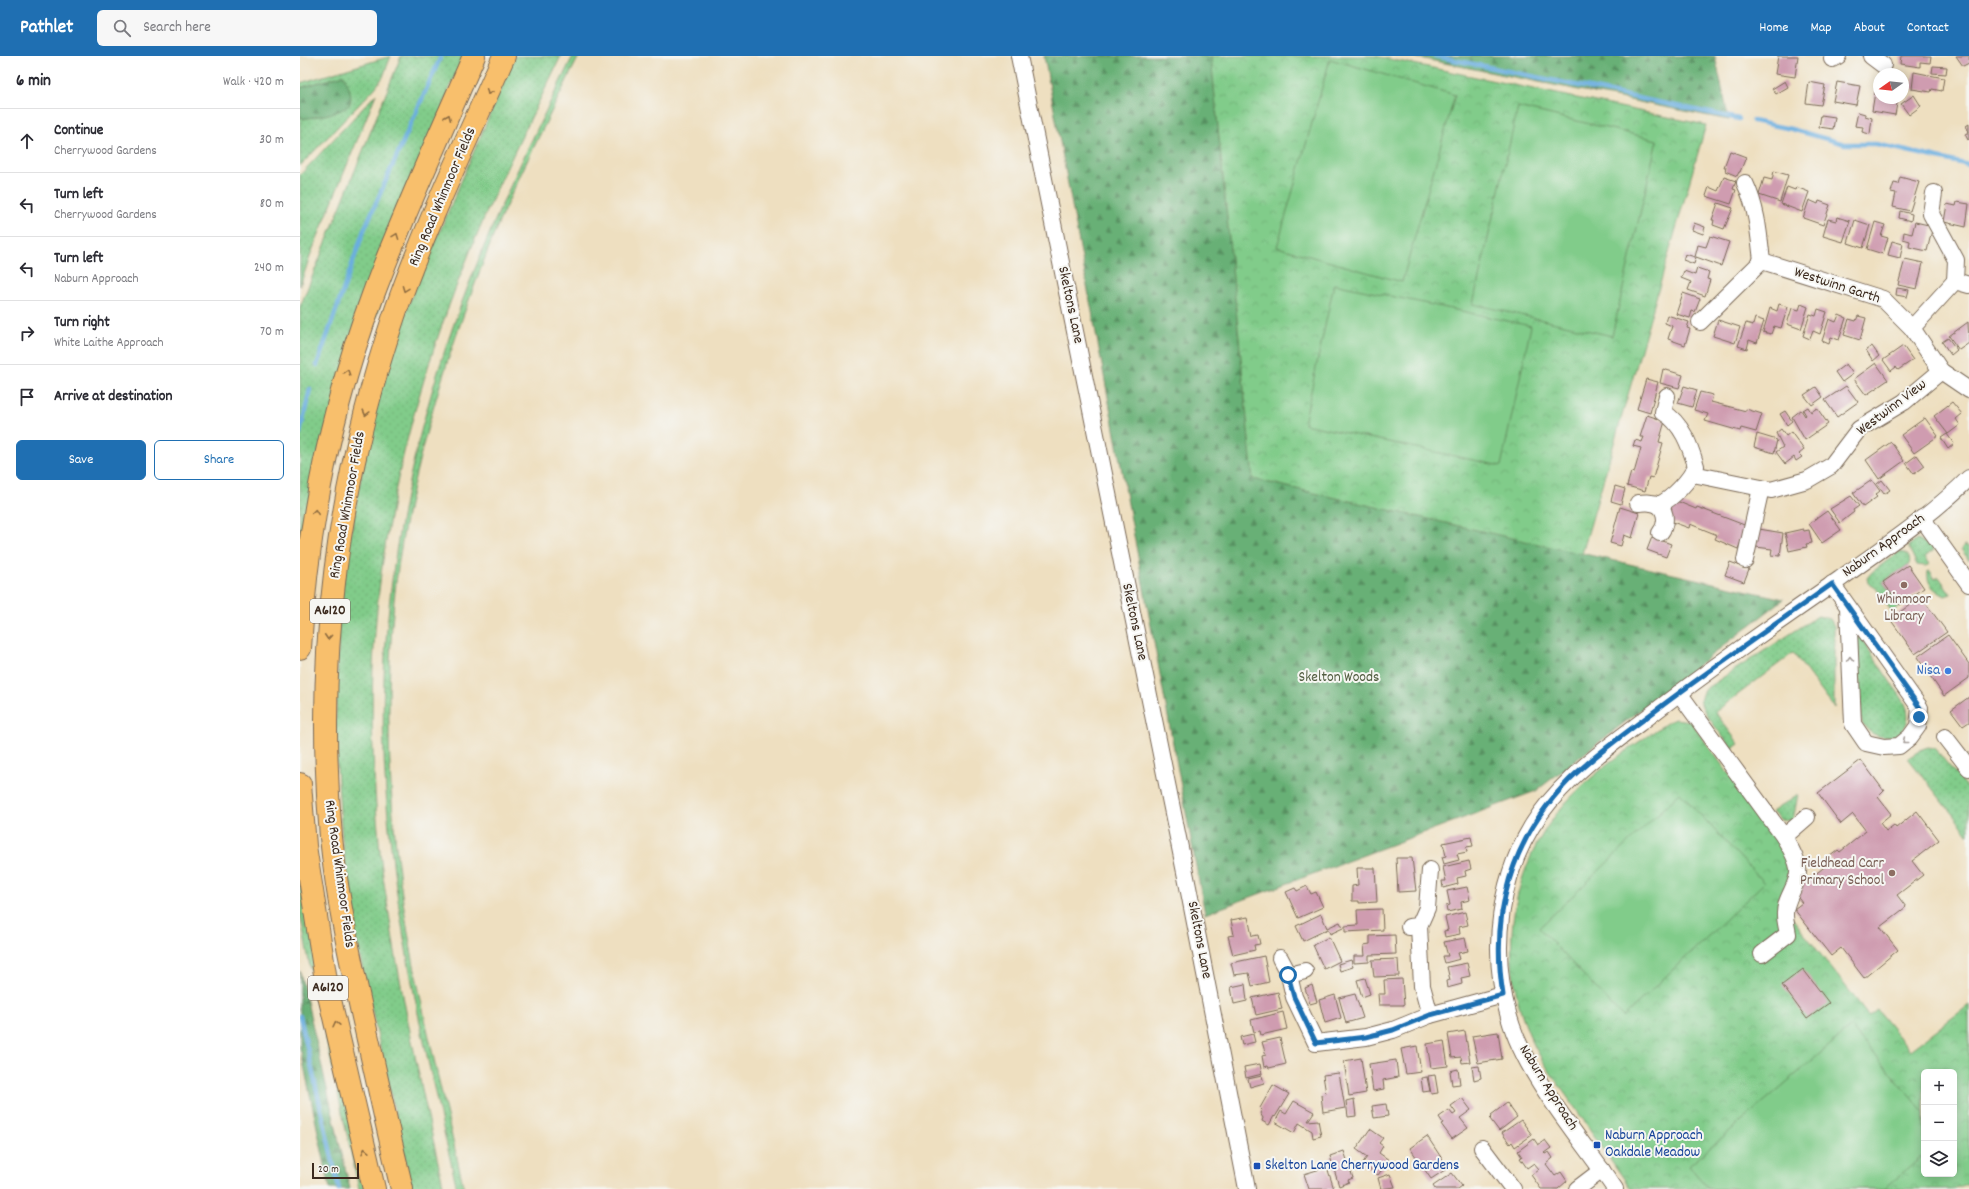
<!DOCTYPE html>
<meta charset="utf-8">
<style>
body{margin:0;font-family:Dekko,sans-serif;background:#f7f7f7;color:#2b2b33}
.controls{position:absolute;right:12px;bottom:12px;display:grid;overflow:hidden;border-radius:6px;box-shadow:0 2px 10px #0003}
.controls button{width:36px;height:36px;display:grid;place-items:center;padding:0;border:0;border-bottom:1px solid #e1e1e2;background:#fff;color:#2b2b33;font:20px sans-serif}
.compass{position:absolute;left:1573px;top:12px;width:36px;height:36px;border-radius:50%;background:#fff;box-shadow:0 2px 10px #0003;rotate:255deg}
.scale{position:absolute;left:12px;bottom:10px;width:47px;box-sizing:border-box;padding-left:4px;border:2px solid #3b2a1e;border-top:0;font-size:11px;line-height:14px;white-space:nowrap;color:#3b2a1e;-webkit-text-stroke:3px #f6f6f2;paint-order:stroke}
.stop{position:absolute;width:12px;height:12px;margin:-9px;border:3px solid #1f6fb2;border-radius:50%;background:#fff}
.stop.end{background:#1f6fb2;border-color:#fff;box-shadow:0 1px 4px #0008}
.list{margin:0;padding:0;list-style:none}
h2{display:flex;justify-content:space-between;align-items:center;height:52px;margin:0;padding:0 16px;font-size:17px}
h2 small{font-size:13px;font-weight:400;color:#7c7c81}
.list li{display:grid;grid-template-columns:26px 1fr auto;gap:12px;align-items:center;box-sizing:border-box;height:64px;padding:0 16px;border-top:1px solid #e1e1e2}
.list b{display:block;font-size:15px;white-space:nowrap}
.list p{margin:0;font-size:13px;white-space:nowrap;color:#7c7c81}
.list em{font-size:13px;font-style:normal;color:#7c7c81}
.actions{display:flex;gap:8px;padding:12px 16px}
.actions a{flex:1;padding:9px 0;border:1px solid #1f6fb2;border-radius:6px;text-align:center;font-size:14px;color:#1f6fb2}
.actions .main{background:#1f6fb2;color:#fff}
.icon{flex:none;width:22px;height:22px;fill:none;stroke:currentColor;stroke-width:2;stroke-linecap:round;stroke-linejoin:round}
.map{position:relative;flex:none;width:1669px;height:1133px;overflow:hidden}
header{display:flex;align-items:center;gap:24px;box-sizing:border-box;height:56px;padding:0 20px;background:#1f6fb2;color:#fff}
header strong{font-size:19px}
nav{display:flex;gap:22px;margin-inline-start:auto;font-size:14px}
.search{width:280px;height:36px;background:#f7f7f7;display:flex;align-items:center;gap:10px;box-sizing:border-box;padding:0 14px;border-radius:6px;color:#7c7c81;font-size:15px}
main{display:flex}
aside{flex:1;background:#fff}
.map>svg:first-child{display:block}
.grass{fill:url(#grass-dots);stroke:#5e7b54}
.forest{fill:url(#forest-firs);stroke:#526d4a}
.park{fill:url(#park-crowns);stroke:#5e7b54;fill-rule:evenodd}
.garden{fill:#81cc8a;stroke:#5e7b54}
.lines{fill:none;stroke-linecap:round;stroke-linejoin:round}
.stream{stroke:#6aaedf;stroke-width:4.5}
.building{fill:#cf9cb0}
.minor-casing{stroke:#7a6957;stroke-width:18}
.highway-casing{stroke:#7a6957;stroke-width:24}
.minor{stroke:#fff;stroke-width:16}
.highway{stroke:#f8bf6c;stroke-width:22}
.oneway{stroke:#906d41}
.oneway2{stroke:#a79f9a}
.route{stroke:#1f6fb2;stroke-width:5}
.education-dot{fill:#8d6e63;stroke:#f6f6f2;stroke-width:1.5}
.shop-dot{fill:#3f7fe0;stroke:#f6f6f2;stroke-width:1.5}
.transit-dot{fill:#1a4fb4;stroke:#f6f6f2;stroke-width:1.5}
.labels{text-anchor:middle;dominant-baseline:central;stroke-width:4;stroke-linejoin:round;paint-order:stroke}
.shield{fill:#f6f6f2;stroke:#73675e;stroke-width:1}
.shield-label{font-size:14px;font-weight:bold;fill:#3b2a1e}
.street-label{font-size:15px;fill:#3b2a1e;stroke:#f6f6f2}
.education-label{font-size:15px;fill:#785e54;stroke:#f6f6f2}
.shop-label{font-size:15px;fill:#366cbe;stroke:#f6f6f2;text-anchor:end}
.park-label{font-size:15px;fill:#505b3e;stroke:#f6f6f2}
.transit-label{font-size:15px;fill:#164399;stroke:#f6f6f2;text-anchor:start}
</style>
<header>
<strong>Pathlet</strong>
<div class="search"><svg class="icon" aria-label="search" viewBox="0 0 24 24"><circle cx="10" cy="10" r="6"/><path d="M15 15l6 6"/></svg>Search here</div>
<nav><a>Home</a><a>Map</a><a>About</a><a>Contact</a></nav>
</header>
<main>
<aside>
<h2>6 min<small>Walk · 420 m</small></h2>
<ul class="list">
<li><svg class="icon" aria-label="ahead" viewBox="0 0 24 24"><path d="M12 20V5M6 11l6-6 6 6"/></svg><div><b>Continue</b><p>Cherrywood Gardens</p></div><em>30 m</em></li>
<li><svg class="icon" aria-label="left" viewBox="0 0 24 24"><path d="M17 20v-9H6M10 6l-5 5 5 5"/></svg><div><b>Turn left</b><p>Cherrywood Gardens</p></div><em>80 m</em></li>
<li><svg class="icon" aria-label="left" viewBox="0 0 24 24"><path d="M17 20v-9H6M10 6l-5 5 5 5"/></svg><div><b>Turn left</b><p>Naburn Approach</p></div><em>240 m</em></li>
<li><svg class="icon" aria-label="right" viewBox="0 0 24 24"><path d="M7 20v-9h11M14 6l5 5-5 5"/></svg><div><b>Turn right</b><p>White Laithe Approach</p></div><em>70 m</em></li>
<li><svg class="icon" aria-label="arrive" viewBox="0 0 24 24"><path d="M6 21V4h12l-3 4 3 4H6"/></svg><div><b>Arrive at destination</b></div></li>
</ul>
<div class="actions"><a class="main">Save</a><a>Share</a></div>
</aside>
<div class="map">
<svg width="1669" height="1133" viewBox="0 0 1669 1133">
<defs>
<pattern id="grass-dots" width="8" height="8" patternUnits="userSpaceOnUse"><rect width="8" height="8" fill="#81cc8a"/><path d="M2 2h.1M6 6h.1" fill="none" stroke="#70af77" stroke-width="1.8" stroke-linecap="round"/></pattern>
<pattern id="forest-firs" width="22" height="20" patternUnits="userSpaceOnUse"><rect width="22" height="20" fill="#68b076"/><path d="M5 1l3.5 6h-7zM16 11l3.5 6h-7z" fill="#578f60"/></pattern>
<pattern id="park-crowns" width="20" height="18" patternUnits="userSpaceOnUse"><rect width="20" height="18" fill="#81cc8a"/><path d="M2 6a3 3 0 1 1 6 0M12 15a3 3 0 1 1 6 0" fill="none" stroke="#70af77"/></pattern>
</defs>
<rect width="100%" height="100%" fill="#f6f6f2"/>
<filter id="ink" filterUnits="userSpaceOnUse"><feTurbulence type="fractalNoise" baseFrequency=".025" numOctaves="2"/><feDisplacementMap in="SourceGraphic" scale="8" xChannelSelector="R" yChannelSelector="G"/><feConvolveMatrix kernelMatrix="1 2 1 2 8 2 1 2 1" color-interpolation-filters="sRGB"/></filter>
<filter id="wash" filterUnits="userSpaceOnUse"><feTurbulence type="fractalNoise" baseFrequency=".012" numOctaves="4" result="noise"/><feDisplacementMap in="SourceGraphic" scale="16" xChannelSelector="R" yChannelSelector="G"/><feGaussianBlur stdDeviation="0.9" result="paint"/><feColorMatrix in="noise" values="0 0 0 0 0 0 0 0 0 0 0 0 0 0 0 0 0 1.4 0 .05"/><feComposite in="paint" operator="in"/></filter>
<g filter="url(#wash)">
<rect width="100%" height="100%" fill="#eedfc0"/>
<g class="grass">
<path d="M 91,0 L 83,21 L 75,32 L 0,110 L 0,59 L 3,63 L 44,20 L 0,32 L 0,27 Z"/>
<path d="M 101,0 L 165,0 L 150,31 L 0,498 L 0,251 Z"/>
<path d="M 215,0 L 261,0 C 230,65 196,130 169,198 C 118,323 82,456 74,591 C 70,656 73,721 79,785 C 82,821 89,856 94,890 C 108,972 126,1052 144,1133 L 112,1133 L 55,879 L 42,783 L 35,682 L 40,536 L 71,366 L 108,249 Z"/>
<path d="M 273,0 L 279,0 C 253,53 226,105 202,159 C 192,181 185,203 176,225 C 138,326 105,437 94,544 C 87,623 87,702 95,780 C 106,899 138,1017 164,1133 L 157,1133 C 126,998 93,860 85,721 C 75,553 108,382 170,225 C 200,148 236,74 273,0 Z"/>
<path d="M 76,38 L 10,200 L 0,230 L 0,119 Z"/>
<path d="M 1617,484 L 1630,489 L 1634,494 L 1625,501 L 1630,508 L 1625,510 L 1617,509 L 1608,490 Z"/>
<path d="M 1664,489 L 1669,491 L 1669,504 L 1661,493 Z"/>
<path d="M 1599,496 C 1608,496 1611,502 1609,510 L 1608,509 L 1583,526 L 1600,549 L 1592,556 L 1576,532 L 1568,527 L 1567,522 L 1572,516 Z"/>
<path d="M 1628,515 L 1630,515 L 1635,523 L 1639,521 L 1651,538 L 1645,540 C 1634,534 1626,528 1628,515 Z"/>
<path d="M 1518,560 L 1530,563 L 1534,570 L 1534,652 L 1493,597 L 1415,656 L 1439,688 L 1432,693 C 1425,683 1404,658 1401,648 C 1400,642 1402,637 1405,633 Z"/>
<path d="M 1557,576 C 1568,593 1580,610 1591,627 C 1597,635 1604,643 1607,653 C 1614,681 1577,692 1562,667 Z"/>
<path d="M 1628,691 L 1634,692 L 1669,733 L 1669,779 L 1608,702 L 1622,693 Z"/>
<path d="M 1498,738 L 1493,765 L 1481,764 L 1472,756 Z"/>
<path d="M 0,821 L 65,1133 L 59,1133 L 9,906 L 0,857 Z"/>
</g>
<g class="forest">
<path d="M 744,0 L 911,0 L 953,423 L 1484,543 L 1236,735 L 905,858 Z"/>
<path d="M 1109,0 L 1415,0 L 1429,64 Z"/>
<path d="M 44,19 C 47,28 53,38 50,47 C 46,57 13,61 3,63 L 0,59 L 0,32 Z"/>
<path d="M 0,915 L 50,1133 L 30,1133 L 0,991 Z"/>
</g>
<g class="park">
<path d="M 911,0 L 1075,0 L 1406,69 L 1282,498 L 953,423 Z"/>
<path d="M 1375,663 L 1390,665 L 1493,806 L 1488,833 L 1478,844 L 1569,960 L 1577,954 L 1610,994 L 1669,949 L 1669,1127 L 1653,1133 L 1331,1133 C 1311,1104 1291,1075 1271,1046 C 1258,1028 1245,1010 1235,991 C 1193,907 1208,803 1275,737 C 1303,709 1336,688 1368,666 ZM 1624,1016 L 1654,1016 L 1654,1118 L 1624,1118 Z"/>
</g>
<g class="garden">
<path d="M 1030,3 L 1155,39 L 1102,226 L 977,191 Z"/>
<path d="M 1218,51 L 1357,84 L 1312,280 L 1173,248 Z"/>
<path d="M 1034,228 L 1231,270 L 1201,410 L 1004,368 Z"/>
<path d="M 1380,737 L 1464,827 L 1323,961 L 1239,872 Z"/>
<path d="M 1551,971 L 1624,1056 L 1624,1099 L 1584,1133 L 1409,1133 L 1389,1110 Z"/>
</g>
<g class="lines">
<g class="stream">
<path d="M 1135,0 L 1439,63"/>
<path d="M 1453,65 L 1491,73 L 1545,88 L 1576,88 L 1669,109"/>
<path d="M 17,309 L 64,174 L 141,0"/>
<path d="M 0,377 L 10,333"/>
<path d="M 0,960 L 39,1133"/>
</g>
</g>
<g id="blocks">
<g class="building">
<path d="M 1478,0 L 1498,0 L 1495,21 L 1475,18 Z"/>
<path d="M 1601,0 L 1631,0 L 1630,7 L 1620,6 L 1620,11 L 1600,8 Z"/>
<path d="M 1656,0 L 1669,0 L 1669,7 L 1663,10 Z"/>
<path d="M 1633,10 L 1647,11 L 1646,18 L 1632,17 Z"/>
<path d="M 1614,16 L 1644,22 L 1642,35 L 1632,33 L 1631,36 L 1612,33 Z"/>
<path d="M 1485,25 L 1488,31 L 1476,38 L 1472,33 Z"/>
<path d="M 1509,26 L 1525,29 L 1521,49 L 1506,47 Z"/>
<path d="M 1537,26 L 1560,30 L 1556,49 L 1533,45 Z"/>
<path d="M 1575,36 L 1579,37 L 1579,42 L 1598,42 L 1595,59 L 1572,55 Z"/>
<path d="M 1614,39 L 1621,50 L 1609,59 L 1601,48 Z"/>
<path d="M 1558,56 L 1565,58 L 1565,60 L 1572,62 L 1570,78 L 1562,76 L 1563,71 L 1555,70 Z"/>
<path d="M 1521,59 L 1535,61 L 1533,73 L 1519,71 Z"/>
<path d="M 1669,68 L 1669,83 L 1668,84 L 1665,78 L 1669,76 L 1666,70 Z"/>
<path d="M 1430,95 L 1446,101 L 1440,116 L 1439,116 L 1437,120 L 1425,115 L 1426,111 L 1424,111 Z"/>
<path d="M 1474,115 L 1488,119 L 1480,146 L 1459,139 L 1464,122 L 1472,124 Z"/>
<path d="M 1424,121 L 1436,125 L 1433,133 L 1436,134 L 1431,148 L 1406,140 L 1409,131 L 1418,135 Z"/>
<path d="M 1600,121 L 1619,126 L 1610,155 L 1593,151 L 1596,137 L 1591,136 L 1594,127 L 1598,128 Z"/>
<path d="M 1487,131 L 1495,134 L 1496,131 L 1509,136 L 1502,156 L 1481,148 Z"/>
<path d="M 1509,144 L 1518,148 L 1519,145 L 1530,149 L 1523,169 L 1503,162 Z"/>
<path d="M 1657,146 L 1669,148 L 1666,171 L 1644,166 L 1647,148 L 1656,150 Z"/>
<path d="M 1418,147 L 1433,152 L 1424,173 L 1413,169 L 1414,164 L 1412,164 Z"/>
<path d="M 1600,155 L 1612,158 L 1611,165 L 1599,162 Z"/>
<path d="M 1537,161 L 1550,165 L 1543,186 L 1523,180 L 1528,163 L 1536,165 Z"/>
<path d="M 1555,164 L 1570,169 L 1563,192 L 1548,187 Z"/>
<path d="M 1575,166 L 1585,169 L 1581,180 L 1588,182 L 1583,198 L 1567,193 Z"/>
<path d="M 1615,166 L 1633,170 L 1627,195 L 1609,191 L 1610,185 L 1603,183 L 1604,176 L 1612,178 Z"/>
<path d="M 1394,167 L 1405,171 L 1403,178 L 1392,174 Z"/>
<path d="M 1410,180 L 1429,186 L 1421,210 L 1396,201 L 1394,208 L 1383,204 L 1385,198 L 1395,201 L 1398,189 L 1406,191 Z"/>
<path d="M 1592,185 L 1603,188 L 1600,202 L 1588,199 Z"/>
<path d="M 1605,203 L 1623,207 L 1617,233 L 1598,229 Z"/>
<path d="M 1397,212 L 1409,216 L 1407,223 L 1410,224 L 1405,240 L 1388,234 L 1391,226 L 1381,222 L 1384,215 L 1395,219 Z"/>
<path d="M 1597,232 L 1609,234 L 1607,241 L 1596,239 Z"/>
<path d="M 1383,237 L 1400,243 L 1395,256 L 1392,255 L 1390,262 L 1376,258 Z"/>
<path d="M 1479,248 L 1488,251 L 1481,272 L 1474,270 L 1471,278 L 1463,276 L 1470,252 L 1477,255 Z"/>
<path d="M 1501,248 L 1508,251 L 1501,273 L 1487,268 L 1492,252 L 1499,254 Z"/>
<path d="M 1518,253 L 1527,256 L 1520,278 L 1513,275 L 1510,283 L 1503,280 L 1510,258 L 1516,260 Z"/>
<path d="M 1367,259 L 1389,266 L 1387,272 L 1390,273 L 1385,289 L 1368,283 L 1372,270 L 1365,267 Z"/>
<path d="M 1539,259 L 1546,262 L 1539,284 L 1531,281 L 1529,288 L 1522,285 L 1529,263 L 1536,266 Z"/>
<path d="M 1558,260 L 1566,262 L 1560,284 L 1544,279 L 1549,263 L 1556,265 Z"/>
<path d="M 1455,262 L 1464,265 L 1457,287 L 1449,284 L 1447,293 L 1438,290 L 1446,267 L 1453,269 Z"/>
<path d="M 1418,264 L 1440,271 L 1435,287 L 1413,280 Z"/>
<path d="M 1668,266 L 1669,287 L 1659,294 L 1649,280 Z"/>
<path d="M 1648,282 L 1657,294 L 1651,299 L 1642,286 Z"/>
<path d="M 1572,290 L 1579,300 L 1573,305 L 1566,294 Z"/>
<path d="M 1603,290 L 1613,304 L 1598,314 L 1596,311 L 1591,315 L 1583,304 Z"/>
<path d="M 1576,307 L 1588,324 L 1566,339 L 1554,323 Z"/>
<path d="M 1546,308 L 1553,318 L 1542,326 L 1535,316 Z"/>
<path d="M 1363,313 L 1383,319 L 1379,332 L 1360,327 Z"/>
<path d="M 1346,323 L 1358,326 L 1350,357 L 1337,353 Z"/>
<path d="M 1384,330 L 1397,334 L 1392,351 L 1378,347 Z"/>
<path d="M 1546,330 L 1558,346 L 1537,361 L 1525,344 Z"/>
<path d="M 1516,331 L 1523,341 L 1512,349 L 1504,339 Z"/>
<path d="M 1400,336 L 1413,339 L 1411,346 L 1446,355 L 1446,353 L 1462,358 L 1456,376 L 1441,372 L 1440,375 L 1405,365 L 1408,358 L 1394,354 Z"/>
<path d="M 1652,346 L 1662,358 L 1656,363 L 1660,369 L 1648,378 L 1634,360 Z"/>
<path d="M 1508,351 L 1511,356 L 1517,352 L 1528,368 L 1505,384 L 1492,361 L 1501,354 L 1505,360 L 1506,359 L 1503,354 Z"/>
<path d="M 1485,355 L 1492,365 L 1487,369 L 1480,358 Z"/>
<path d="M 1347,359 L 1365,365 L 1359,386 L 1363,387 L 1353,422 L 1349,421 L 1345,435 L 1327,430 L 1331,416 L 1334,417 L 1341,392 L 1333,390 L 1335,384 L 1342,386 L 1344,381 L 1340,381 Z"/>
<path d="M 1625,362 L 1638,380 L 1614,397 L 1601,379 Z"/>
<path d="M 1481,373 L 1486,380 L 1491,376 L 1504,394 L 1499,398 L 1502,401 L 1496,405 L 1494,401 L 1485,408 L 1476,396 L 1483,391 L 1476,377 Z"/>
<path d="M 1457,378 L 1477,384 L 1474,397 L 1454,391 Z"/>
<path d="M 1647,378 L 1654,388 L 1648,393 L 1641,382 Z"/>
<path d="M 1591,386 L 1604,405 L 1579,423 L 1566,404 Z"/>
<path d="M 1617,399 L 1625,410 L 1614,418 L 1606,407 Z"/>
<path d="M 1572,424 L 1580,435 L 1575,439 L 1577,441 L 1563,451 L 1553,437 Z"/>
<path d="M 1582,424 L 1590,434 L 1584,438 L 1577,428 Z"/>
<path d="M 1315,430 L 1325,433 L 1321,448 L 1311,445 Z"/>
<path d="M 1551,440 L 1559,450 L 1553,454 L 1554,456 L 1540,467 L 1530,453 Z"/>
<path d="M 1374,444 L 1396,453 L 1397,451 L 1447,470 L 1438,493 L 1415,483 L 1417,479 L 1415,478 L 1390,468 L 1389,472 L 1367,464 Z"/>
<path d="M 1320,451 L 1339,457 L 1332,482 L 1324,479 L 1321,490 L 1310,487 Z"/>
<path d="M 1527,455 L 1541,474 L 1522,487 L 1509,468 Z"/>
<path d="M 1459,473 L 1483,477 L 1480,500 L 1471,499 L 1472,493 L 1456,491 Z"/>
<path d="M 1503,473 L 1504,475 L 1509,474 L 1512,487 L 1506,488 L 1507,491 L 1489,495 L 1485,477 Z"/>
<path d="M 1352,481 L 1371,488 L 1366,501 L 1347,494 Z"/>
<path d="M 1430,506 L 1449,513 L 1444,526 L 1425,519 Z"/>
<path d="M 1608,509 L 1624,532 L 1600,549 L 1583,526 Z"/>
<path d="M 1621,541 L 1647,576 L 1615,598 L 1590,563 Z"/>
<path d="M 1648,579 L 1669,608 L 1669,622 L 1644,640 L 1617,601 Z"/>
<path d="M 1669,641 L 1669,666 L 1663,670 L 1651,654 Z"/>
<path d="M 1561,704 L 1584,735 L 1578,741 L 1591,758 L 1580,767 L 1586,775 L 1594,769 L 1596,772 L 1617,755 L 1639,784 L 1612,805 L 1623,819 L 1597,839 L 1606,851 L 1580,871 L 1598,894 L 1564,922 L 1541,892 L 1531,900 L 1494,853 L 1502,847 L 1496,839 L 1502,834 L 1499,831 L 1532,805 L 1529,801 L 1538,794 L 1540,796 L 1566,775 L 1553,758 L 1541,768 L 1518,737 Z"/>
<path d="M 1171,781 L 1173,790 L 1166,791 L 1167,796 L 1157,798 L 1159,804 L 1144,808 L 1142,801 L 1146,800 L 1143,787 Z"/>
<path d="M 1096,802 L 1112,802 L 1116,835 L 1098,836 Z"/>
<path d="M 1169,805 L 1171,813 L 1165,815 L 1166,820 L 1157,822 L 1158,828 L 1143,832 L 1142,825 L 1146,825 L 1143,811 Z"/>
<path d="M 1057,812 L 1075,812 L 1077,846 L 1059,847 L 1059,845 L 1052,845 L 1052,830 L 1058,829 Z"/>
<path d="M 1007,830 L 1011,838 L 1016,836 L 1023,851 L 998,862 L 986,836 L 995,832 L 997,835 Z"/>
<path d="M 1167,831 L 1170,844 L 1161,846 L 1162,853 L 1147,856 L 1146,850 L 1150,849 L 1147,835 Z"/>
<path d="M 1082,853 L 1083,874 L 1045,876 L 1045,870 L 1058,869 L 1057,854 Z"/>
<path d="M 1165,856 L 1168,869 L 1159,871 L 1160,878 L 1145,881 L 1144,875 L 1148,874 L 1145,861 Z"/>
<path d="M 1021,858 L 1027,872 L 1040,866 L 1043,872 L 1030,878 L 1028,873 L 1003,885 L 996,870 Z"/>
<path d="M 948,861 L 952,880 L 958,879 L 960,888 L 954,889 L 955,894 L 933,899 L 928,880 L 934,879 L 931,864 Z"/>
<path d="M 1095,879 L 1096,898 L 1069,899 L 1069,906 L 1054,907 L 1054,900 L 1065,900 L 1064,889 L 1070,888 L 1070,880 Z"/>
<path d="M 1029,881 L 1040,905 L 1024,913 L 1013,889 Z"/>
<path d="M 1165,882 L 1168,895 L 1158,897 L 1160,903 L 1145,907 L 1143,900 L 1148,900 L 1144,886 Z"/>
<path d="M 964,900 L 969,926 L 952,930 L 949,917 L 934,919 L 931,907 Z"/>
<path d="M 1098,903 L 1099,920 L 1074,921 L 1072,904 Z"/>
<path d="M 1051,904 L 1053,911 L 1040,915 L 1038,908 Z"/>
<path d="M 1167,907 L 1170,920 L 1161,922 L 1162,928 L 1147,932 L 1146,925 L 1150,924 L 1147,911 Z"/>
<path d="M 1503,913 L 1529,947 L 1507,963 L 1482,929 Z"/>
<path d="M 1065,922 L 1070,938 L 1062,941 L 1057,924 Z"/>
<path d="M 1102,923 L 1104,949 L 1079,949 L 1078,938 L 1085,938 L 1084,924 Z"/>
<path d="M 945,928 L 947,945 L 934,948 L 931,931 Z"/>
<path d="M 1012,929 L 1017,946 L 1010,948 L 1005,932 Z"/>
<path d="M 978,936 L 982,953 L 956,959 L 952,942 Z"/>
<path d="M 1055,938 L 1063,962 L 1046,967 L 1039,942 Z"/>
<path d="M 1035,939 L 1041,962 L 1025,967 L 1019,944 Z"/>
<path d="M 983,956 L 987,973 L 961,979 L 960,975 L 954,976 L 951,964 Z"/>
<path d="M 1165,975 L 1170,1006 L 1162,1007 L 1161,1001 L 1152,1002 L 1148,978 Z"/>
<path d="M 1198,976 L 1202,1003 L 1178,1007 L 1172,980 Z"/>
<path d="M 953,978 L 955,986 L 942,989 L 940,981 Z"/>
<path d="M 980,982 L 986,1008 L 969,1012 L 968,1010 L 964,1011 L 962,1000 L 966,999 L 962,986 Z"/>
<path d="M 1144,985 L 1148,1010 L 1131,1012 L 1127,988 Z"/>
<path d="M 1117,990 L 1121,1016 L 1106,1018 L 1101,993 Z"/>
<path d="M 1061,1002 L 1066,1037 L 1049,1040 L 1044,1005 Z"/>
<path d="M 1096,1004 L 1098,1021 L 1083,1024 L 1084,1033 L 1073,1035 L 1069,1008 Z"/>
<path d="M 960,1008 L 962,1018 L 946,1022 L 944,1011 Z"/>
<path d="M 1179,1010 L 1181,1022 L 1174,1024 L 1172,1011 Z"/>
<path d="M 1158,1013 L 1160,1028 L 1152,1029 L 1150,1015 Z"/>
<path d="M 1039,1017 L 1045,1052 L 1023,1056 L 1021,1039 L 1026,1038 L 1023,1019 Z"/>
<path d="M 1135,1019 L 1138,1037 L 1131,1038 L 1128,1020 Z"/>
<path d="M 962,1020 L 964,1027 L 950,1031 L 948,1023 Z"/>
<path d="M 1127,1021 L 1130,1035 L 1123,1036 L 1121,1022 Z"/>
<path d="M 973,1029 L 989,1038 L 975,1061 L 974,1060 L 969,1069 L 962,1065 L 963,1062 L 960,1057 L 962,1054 L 960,1052 Z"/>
<path d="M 1162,1042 L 1171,1054 L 1160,1062 L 1168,1072 L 1152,1083 L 1141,1068 L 1143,1067 L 1139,1061 L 1149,1054 L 1153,1059 L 1156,1057 L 1151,1050 Z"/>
<path d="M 1054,1043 L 1056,1060 L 1048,1061 L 1046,1045 Z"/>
<path d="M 994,1045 L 1014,1056 L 1008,1065 L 1018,1064 L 1021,1080 L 1013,1082 L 1012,1075 L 999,1067 L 994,1077 L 975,1066 L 981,1055 L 986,1058 Z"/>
<path d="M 1207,1047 L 1217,1061 L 1199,1075 L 1190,1063 L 1192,1061 L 1191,1059 Z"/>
<path d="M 1086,1048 L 1088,1060 L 1074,1062 L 1072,1050 Z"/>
<path d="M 1221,1064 L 1232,1079 L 1215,1091 L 1212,1086 L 1210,1088 L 1202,1077 Z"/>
<path d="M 1070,1073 L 1083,1082 L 1079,1087 L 1083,1090 L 1079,1097 L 1089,1104 L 1078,1119 L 1062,1108 L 1067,1101 L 1056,1093 Z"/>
<path d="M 1127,1080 L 1148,1112 L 1131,1123 L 1110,1092 Z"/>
<path d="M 1234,1083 L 1238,1089 L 1245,1084 L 1251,1092 L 1244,1097 L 1245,1098 L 1249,1096 L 1253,1102 L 1246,1108 L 1255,1120 L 1261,1116 L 1267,1125 L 1258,1133 L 1241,1133 L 1231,1119 L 1239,1113 L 1234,1107 L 1227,1112 L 1220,1102 L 1222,1101 L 1218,1095 Z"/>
<path d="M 1044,1095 L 1053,1122 L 1048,1124 L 1049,1126 L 1039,1130 L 1030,1100 Z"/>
<path d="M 1027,1111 L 1034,1133 L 1009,1133 L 1004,1118 Z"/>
<path d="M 1152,1117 L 1162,1130 L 1158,1133 L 1135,1133 L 1133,1130 Z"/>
<path d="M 1090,1118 L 1095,1131 L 1081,1133 L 1078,1122 Z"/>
</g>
</g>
</g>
<g filter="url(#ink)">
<use href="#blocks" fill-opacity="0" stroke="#7a6957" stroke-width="1"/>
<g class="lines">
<g class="minor-casing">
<g id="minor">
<path d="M 719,0 L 888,831 L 947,1133"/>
<path d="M 1571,0 L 1583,9"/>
<path d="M 1532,3 L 1538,0"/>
<path d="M 1445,127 C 1457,152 1459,178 1462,205"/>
<path d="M 1634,137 L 1631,158 L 1656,204 L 1655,225"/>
<path d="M 1462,205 L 1583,243 L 1612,272 L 1641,315 L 1669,334"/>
<path d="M 1655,225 L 1669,229"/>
<path d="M 1400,266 L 1462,205"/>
<path d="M 1612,272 L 1655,225"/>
<path d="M 1393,418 L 1471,434 L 1507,424 L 1531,410 L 1559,373 L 1604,346 L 1641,315"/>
<path d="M 1338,447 C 1342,447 1347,446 1351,447 C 1367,448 1368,468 1360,477"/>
<path d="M 1359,449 C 1373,442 1390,424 1396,410 C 1390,390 1382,367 1363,356 L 1367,340"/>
<path d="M 1622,462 L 1669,528"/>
<path d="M 1445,504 L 1461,432"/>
<path d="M 1532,528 L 1620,652 L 1618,670 L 1610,681 L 1599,690 L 1584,691 L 1566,687 L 1553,668 L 1548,551"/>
<path d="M 1379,637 L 1484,781 L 1507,761"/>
<path d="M 1645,681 L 1669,712"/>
<path d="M 1119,870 L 1122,930 L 1130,959"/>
<path d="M 1109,871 L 1119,870 L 1127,852 L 1130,814"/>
<path d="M 1462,898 L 1488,878 C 1487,872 1485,865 1485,859 C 1484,842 1500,828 1498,812 C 1496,800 1489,790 1484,781"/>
<path d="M 980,902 L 989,919 L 1005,915"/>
<path d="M 989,919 L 994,941 L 1016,987 L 1066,981 L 1093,974 L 1130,959 L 1203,939"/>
<path d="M 1182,1092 L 1213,1133"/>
<path d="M 1277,1133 L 1302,1114"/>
<path d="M 1315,1133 C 1280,1081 1226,1021 1209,961 C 1189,894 1199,815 1240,758 C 1269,718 1309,690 1348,661 C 1410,613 1475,568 1540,523 C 1584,491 1631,460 1669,422"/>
</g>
</g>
<g class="highway-casing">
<g id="highway">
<path d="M 0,592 C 7,472 31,352 73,239 C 103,158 140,79 174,0"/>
<path d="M 0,728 L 5,790 L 27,931 L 74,1133"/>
<path d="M 102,1133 C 88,1076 76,1018 63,961 C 50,902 37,842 31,781 C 15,599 37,428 96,254 C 126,168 167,84 204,0"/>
</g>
</g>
<use href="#minor" class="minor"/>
<use href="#highway" class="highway"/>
</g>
<defs><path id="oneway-chevron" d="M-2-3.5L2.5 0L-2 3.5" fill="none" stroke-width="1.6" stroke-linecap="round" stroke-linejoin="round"/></defs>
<g class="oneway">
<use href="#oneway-chevron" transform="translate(189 36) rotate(114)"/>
<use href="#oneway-chevron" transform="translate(148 61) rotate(-67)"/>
<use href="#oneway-chevron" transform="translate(96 180) rotate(-69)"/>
<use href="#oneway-chevron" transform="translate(105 233) rotate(111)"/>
<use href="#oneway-chevron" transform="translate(47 316) rotate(-73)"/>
<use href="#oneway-chevron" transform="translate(66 357) rotate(105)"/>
<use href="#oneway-chevron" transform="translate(15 456) rotate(-82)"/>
<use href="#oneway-chevron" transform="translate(28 581) rotate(94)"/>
<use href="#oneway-chevron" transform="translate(36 968) rotate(-103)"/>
<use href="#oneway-chevron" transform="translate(65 1095) rotate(-103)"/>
</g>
<g class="oneway2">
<use href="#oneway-chevron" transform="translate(1550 603) rotate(-92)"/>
<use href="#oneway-chevron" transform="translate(1605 685) rotate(142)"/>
</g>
</g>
<g class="lines" filter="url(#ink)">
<path class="route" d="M 988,919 L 994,941 L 1016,987 L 1066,981 L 1093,974 L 1130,959 L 1203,939 C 1190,857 1211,783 1270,723 C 1296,698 1326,677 1355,655 C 1413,611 1473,570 1532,528 L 1620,652 L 1619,661"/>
</g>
<g class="education-dot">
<circle cx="1604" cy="529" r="4"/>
<circle cx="1592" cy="817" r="4"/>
</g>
<circle class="shop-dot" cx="1648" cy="615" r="4"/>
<g class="transit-dot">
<rect x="1293" y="1085" width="8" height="8" rx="2"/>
<rect x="953" y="1106" width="8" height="8" rx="2"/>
</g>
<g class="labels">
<g class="shield">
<rect x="10" y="543" width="40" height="24" rx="3"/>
<rect x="8" y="920" width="40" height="24" rx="3"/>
</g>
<g class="shield-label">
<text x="30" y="555">A6120</text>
<text x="28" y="932">A6120</text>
</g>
<g class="street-label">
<text transform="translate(143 141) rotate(-67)">Ring Road Whinmoor Fields</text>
<text transform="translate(1537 230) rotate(18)">Westwinn Garth</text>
<text transform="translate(770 249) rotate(78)">Skeltons Lane</text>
<text transform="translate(1592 352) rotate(-37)">Westwinn View</text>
<text transform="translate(48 449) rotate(-80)">Ring Road Whinmoor Fields</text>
<text transform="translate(1584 490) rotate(-36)">Naburn Approach</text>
<text transform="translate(834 566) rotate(78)">Skeltons Lane</text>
<text transform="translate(39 818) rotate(82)">Ring Road Whinmoor Fields</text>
<text transform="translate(899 884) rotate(79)">Skeltons Lane</text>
<text transform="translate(1248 1032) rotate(58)">Naburn Approach</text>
</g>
<g class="education-label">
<text x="1604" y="544">Whinmoor<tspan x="1604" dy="17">Library</tspan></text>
<text x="1584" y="808" text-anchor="end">Fieldhead Carr<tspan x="1584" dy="17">Primary School</tspan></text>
</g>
<g class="shop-label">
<text x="1640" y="615">Nisa</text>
</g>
<g class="park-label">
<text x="1039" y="622">Skelton Woods</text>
</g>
<g class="transit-label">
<text x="1305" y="1080">Naburn Approach<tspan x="1305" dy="17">Oakdale Meadow</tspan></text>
<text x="965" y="1110">Skelton Lane Cherrywood Gardens</text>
</g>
</g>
</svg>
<div class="controls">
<button>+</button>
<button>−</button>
<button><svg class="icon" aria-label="layers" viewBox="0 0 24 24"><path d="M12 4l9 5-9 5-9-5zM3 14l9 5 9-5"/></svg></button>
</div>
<svg class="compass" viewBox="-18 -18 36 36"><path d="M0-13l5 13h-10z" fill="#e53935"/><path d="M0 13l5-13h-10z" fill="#7c7c81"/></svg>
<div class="scale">20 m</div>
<div class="stop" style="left:988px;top:919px"></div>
<div class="stop end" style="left:1619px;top:661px"></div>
</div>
</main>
